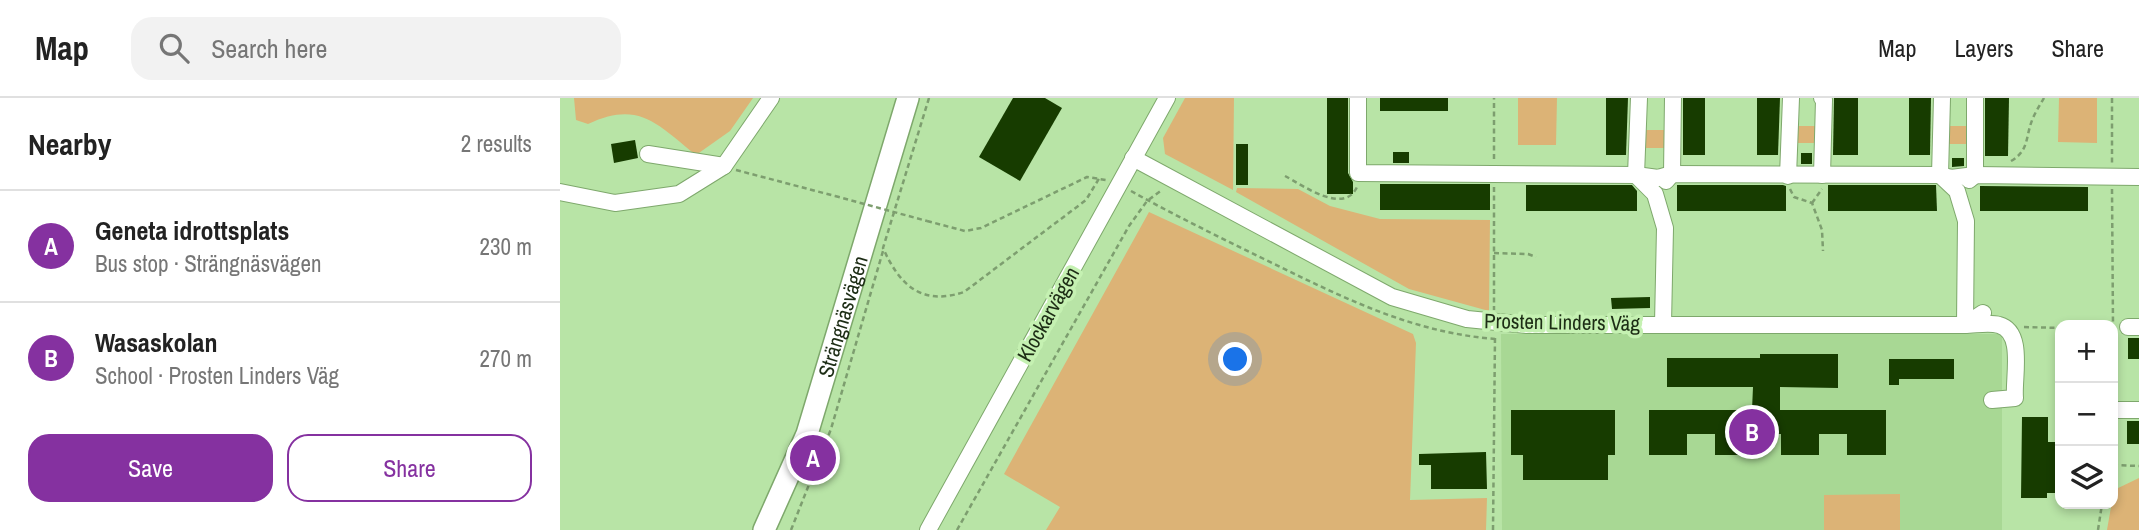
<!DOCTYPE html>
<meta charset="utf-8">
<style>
body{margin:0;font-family:"Archivo Narrow",sans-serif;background:#f2f2f2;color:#222}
.controls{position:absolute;right:21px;bottom:21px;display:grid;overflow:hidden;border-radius:14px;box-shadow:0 4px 10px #0003}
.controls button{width:63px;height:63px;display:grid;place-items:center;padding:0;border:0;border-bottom:2px solid #e0e0e0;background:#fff;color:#222;font:35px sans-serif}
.you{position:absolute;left:676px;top:262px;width:24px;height:24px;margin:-18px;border:5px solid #fff;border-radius:50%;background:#1a73e8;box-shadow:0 0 0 10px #1a73e833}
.badge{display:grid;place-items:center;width:46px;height:46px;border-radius:50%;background:#8531a0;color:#fff;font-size:23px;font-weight:700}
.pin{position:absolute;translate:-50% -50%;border:4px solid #fff;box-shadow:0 2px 7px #0006}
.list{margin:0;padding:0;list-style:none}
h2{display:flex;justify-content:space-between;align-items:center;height:91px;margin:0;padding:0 28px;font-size:30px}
h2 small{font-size:23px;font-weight:400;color:#767676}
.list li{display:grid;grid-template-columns:46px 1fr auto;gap:21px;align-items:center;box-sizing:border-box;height:112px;padding:0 28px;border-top:2px solid #e0e0e0}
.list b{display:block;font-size:26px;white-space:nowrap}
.list p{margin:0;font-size:23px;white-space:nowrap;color:#767676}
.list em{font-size:23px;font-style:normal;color:#767676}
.actions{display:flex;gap:14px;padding:21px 28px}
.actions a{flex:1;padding:16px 0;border:2px solid #8531a0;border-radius:21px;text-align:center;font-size:24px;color:#8531a0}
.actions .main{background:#8531a0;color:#fff}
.icon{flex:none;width:38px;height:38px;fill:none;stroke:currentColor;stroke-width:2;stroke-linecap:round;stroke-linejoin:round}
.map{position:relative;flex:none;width:1579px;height:432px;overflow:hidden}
header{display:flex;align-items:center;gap:42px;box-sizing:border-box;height:98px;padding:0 35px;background:#fff;border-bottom:2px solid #e0e0e0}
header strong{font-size:33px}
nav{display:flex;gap:38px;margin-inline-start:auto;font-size:24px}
.search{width:490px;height:63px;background:#f2f2f2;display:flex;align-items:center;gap:18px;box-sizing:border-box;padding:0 24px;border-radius:21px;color:#767676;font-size:26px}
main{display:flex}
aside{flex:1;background:#fff}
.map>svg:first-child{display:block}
.built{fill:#a8d894}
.green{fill:#dcb376}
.building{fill:#173c00}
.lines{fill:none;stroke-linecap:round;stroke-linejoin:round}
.minor-casing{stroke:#7ea86c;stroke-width:18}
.major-casing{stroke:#7ea86c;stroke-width:24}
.path{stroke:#7d9e6f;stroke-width:2.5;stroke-dasharray:5 3.5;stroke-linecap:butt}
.minor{stroke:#fff;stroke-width:16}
.major{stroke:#fff;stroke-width:21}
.path-bridge{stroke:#7d9e6f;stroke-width:2.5;stroke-dasharray:5 3.5;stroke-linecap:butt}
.labels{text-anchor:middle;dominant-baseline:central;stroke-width:7;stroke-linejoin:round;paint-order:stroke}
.street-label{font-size:21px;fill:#1d2d15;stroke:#c5f1b2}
</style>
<header>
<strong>Map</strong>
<div class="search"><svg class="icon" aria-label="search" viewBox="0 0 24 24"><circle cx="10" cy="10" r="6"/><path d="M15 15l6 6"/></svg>Search here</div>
<nav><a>Map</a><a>Layers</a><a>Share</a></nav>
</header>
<main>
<aside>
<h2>Nearby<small>2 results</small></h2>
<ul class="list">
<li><span class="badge">A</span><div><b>Geneta idrottsplats</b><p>Bus stop · Strängnäsvägen</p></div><em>230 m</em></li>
<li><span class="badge">B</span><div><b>Wasaskolan</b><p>School · Prosten Linders Väg</p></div><em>270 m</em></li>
</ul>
<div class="actions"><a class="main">Save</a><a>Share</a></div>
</aside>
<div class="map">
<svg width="1579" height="432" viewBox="0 0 1579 432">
<rect width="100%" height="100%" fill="#b8e4a6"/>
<path class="built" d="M 941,236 L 1442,236 L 1442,432 L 942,432 Z"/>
<g class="green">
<path d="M 14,0 L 193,0 L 170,33 L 136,57 C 97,26 79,2 28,26 L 16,22 Z"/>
<path d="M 625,0 L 674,0 L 673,92 L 605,56 L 603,40 Z"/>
<path d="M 958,0 L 997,0 L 996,47 L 958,47 Z"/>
<path d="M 1499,0 L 1537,0 L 1537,45 L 1498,44 Z"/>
<rect x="1235" y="28" width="22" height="17"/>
<rect x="1386" y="28" width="22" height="18"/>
<rect x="1083" y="32" width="22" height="18"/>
<path d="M 677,90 L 738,91 L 770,108 L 820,121 L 930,122 L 929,213 L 849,191 L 676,94 Z"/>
<path d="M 589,114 L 853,236 L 856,245 L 850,402 L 927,400 L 926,432 L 486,432 L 500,409 L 444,376 Z"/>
<path d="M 1579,380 L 1579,432 L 1547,432 L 1554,392 Z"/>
<path d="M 1340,396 L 1340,432 L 1264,432 L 1264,397 Z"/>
</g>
<g class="building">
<path d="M 453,0 L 485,0 L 502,10 L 460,83 L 419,59 Z"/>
<path d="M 767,0 L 788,0 L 788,75 L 793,84 L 793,96 L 767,96 Z"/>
<rect x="820" y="0" width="68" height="13"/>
<path d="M 1046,0 L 1068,0 L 1066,57 L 1046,57 Z"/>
<rect x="1123" y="0" width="22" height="57"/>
<path d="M 1197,0 L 1220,0 L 1218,57 L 1197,57 Z"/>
<path d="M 1274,0 L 1298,0 L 1298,57 L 1273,57 Z"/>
<path d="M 1349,0 L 1371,0 L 1370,57 L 1349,57 Z"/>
<path d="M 1425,0 L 1449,0 L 1448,58 L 1425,58 Z"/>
<path d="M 75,42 L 78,60 L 54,65 L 51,46 Z"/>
<rect x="676" y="46" width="12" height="41"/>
<rect x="833" y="54" width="16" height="11"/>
<rect x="1241" y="55" width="11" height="11"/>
<path d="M 1392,60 L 1404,60 L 1404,68 L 1392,69 Z"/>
<rect x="820" y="86" width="110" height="26"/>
<path d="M 966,87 L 1072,87 L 1077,93 L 1077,113 L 966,113 Z"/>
<path d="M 1117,87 L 1223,87 L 1226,88 L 1226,113 L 1117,113 Z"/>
<path d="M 1268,87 L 1376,87 L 1377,113 L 1268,113 Z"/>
<path d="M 1420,88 L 1528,89 L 1528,113 L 1420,113 Z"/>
<path d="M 1090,199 L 1090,210 L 1052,211 L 1051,200 Z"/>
<rect x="1568" y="240" width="11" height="21"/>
<path d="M 1200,256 L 1278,256 L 1278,290 L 1220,289 L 1220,312 L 1326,312 L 1326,357 L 1287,357 L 1287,336 L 1259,336 L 1259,357 L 1221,357 L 1221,336 L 1193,336 L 1193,357 L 1155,357 L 1155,336 L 1127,336 L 1127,357 L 1089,357 L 1089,312 L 1192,312 L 1193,289 L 1107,289 L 1107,260 L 1200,260 Z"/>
<path d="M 1329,261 L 1394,261 L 1394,281 L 1339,281 L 1339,287 L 1329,287 Z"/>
<path d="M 951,312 L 1055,312 L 1055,357 L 1048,357 L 1048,382 L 963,382 L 963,357 L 951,357 Z"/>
<path d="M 1462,319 L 1488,319 L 1488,344 L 1500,344 L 1500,395 L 1487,395 L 1487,400 L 1461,400 Z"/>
<rect x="1567" y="323" width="12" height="23"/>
<path d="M 926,354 L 927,391 L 871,391 L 871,367 L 859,367 L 859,356 Z"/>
</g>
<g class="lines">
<g class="minor-casing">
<g id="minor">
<path d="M 798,0 L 798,75 L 1076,77 L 1098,80 L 1112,76 L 1380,77 L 1391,80 L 1415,77 L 1579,79"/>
<path d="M 1079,0 L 1076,77 L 1095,96 L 1105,130 L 1103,226"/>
<path d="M 1262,0 L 1264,2 L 1262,77"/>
<path d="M 1382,0 L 1380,77 L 1397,93 L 1406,123 L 1405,227 C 1415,227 1429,224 1439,227 C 1465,234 1453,280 1455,300 L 1432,302"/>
<path d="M 88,56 L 164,68"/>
<path d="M 573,60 L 832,199 L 907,221 L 967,227 L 1405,227 L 1423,215"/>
<path d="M 1228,78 L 1231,0"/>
<path d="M 1409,82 L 1415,77 L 1415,0"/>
<path d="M 1106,83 L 1112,76 L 1113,0"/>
<path d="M 0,94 L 55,105 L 119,96 L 164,68 L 211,0"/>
<path d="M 1568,229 L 1579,229"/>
<path d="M 1555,312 L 1579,312"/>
<path d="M 368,432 L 607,0"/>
</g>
</g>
<g class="major-casing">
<g id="major">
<path id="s1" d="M 204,432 L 247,336 L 348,0"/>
</g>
</g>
<g class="path">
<path d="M 369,0 L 323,150 C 340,188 362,208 404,194 L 526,102 L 540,79"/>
<path d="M 1552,0 L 1552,66"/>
<path d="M 934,61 L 934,0"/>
<path d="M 1451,63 C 1470,52 1465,38 1473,20 C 1476,13 1480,7 1484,0"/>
<path d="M 176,72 L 275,98"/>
<path d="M 725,78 C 744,88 784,117 797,89"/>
<path d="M 934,89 L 934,212"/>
<path d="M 1230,91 L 1234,99 L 1252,105 L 1262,132 L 1263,153"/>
<path d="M 1552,91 L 1553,227"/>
<path d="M 571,93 C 614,117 659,139 704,161 C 780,198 849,234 935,241"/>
<path d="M 1252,105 L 1262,91"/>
<path d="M 367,123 L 405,133 L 421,130 L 527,79 L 546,82"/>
<path d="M 934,155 L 968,156 L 976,159"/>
<path d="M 1464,229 L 1500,230"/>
<path d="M 1553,230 L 1555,297"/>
<path d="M 1553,367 L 1579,368"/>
<path d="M 231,432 L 271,331 L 323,153"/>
<path d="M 397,432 L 569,128 L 587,103 L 602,92"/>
<path d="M 933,432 L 935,239"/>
<path d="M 1538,432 L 1542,406"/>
</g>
<use href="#minor" class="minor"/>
<use href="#major" class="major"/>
<path class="path-bridge" d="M 275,98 L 367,123"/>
</g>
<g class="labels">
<g class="street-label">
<text transform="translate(488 216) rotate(-61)">Klockarvägen</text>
<text stroke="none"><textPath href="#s1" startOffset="228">Strängnäsvägen</textPath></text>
<text transform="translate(1002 224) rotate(1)">Prosten Linders Väg</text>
</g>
</g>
</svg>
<div class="controls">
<button>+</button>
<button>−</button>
<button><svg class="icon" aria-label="layers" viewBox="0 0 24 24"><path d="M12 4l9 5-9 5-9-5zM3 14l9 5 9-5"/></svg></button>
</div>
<div class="you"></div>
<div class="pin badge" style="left:253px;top:360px">A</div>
<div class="pin badge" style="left:1192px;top:334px">B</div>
</div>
</main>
